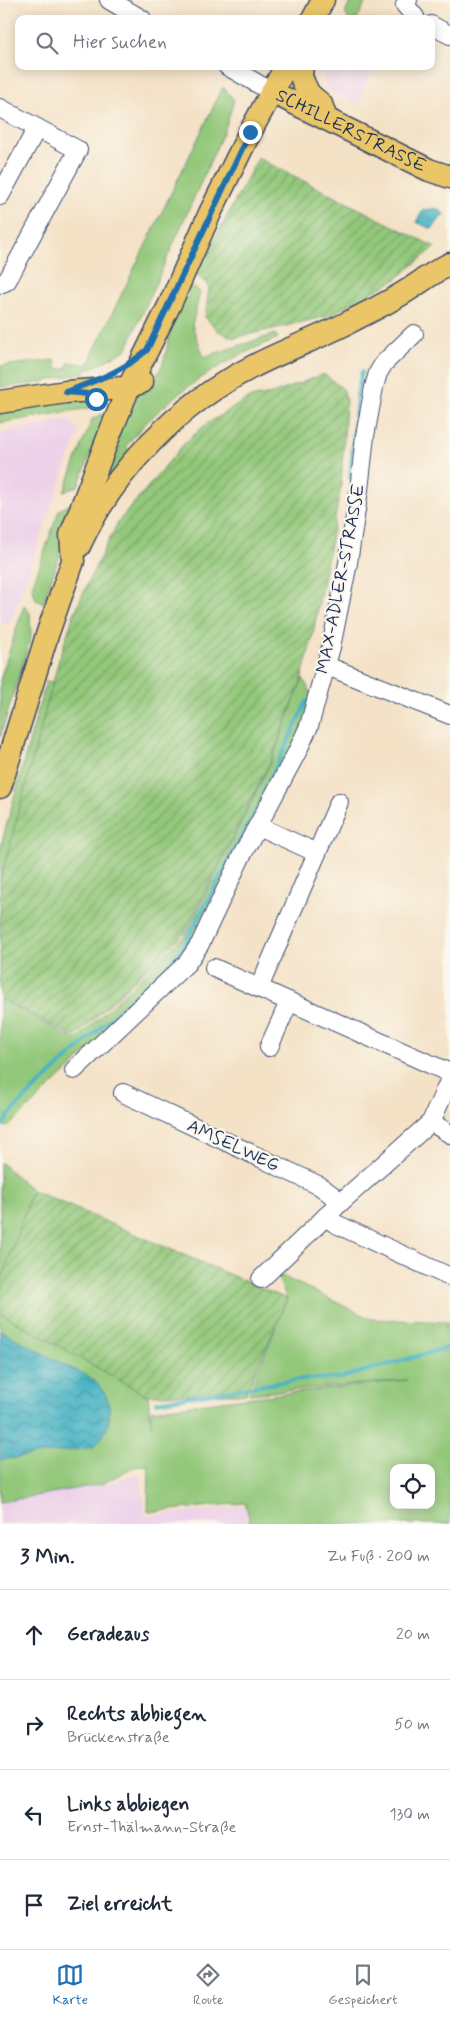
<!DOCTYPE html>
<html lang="de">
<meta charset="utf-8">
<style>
body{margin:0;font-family:Mynerve,sans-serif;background:#f6f6f7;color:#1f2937}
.controls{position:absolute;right:15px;bottom:15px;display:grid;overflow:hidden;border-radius:10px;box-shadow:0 2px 12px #0003}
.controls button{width:45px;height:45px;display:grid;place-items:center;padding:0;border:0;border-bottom:1px solid #e0e1e3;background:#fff;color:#1f2937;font:25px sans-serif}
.stop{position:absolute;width:15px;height:15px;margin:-11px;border:4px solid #1f6fb2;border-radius:50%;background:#fff}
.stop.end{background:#1f6fb2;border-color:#fff;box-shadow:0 1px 5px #0008}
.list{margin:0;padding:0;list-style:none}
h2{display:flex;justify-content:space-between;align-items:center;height:65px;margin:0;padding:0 20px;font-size:21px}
h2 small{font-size:16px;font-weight:400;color:#747a83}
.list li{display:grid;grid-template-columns:32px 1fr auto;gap:15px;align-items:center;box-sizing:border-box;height:90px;padding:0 20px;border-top:1px solid #e0e1e3}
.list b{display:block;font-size:19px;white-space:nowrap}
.list p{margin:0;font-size:16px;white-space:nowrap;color:#747a83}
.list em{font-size:16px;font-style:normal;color:#747a83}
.icon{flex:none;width:28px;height:28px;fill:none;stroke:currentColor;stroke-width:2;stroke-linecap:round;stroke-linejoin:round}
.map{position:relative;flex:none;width:450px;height:1524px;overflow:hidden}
.search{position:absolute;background:#fff;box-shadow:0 2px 12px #0003;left:15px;right:15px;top:15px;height:55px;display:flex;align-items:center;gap:12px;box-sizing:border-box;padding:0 18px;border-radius:10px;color:#747a83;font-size:19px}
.sheet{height:425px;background:#fff}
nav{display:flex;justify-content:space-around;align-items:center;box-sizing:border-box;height:70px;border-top:1px solid #e0e1e3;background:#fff;font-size:14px;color:#747a83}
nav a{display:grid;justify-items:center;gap:2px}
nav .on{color:#1f6fb2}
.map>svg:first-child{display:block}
.built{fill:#edd1e9}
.grass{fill:#93c87a;stroke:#577c6c;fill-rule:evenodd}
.garden{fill:url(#garden-furrows);stroke:#577c6c}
.water{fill:url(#water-waves);stroke:#317191}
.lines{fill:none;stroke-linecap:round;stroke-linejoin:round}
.stream{stroke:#47b3c4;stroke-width:4}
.minor-casing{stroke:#3c4a6e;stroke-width:20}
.major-casing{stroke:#3c4a6e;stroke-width:25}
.minor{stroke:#fff;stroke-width:18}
.major{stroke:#eac669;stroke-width:22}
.route{stroke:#1f6fb2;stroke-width:6}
.labels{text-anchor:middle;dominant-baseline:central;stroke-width:4.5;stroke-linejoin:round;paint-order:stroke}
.street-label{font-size:18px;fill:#1b2f5e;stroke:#fbf7ec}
</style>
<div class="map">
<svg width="450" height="1524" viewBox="0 0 450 1524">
<defs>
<pattern id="garden-furrows" width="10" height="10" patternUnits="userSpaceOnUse" patternTransform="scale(1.25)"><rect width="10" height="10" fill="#93c87a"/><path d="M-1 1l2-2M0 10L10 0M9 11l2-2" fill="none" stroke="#77a367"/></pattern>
<pattern id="water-waves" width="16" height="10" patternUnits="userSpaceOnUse" patternTransform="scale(1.25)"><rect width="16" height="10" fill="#47b3c4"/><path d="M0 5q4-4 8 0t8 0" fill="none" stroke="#3a92a2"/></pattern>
</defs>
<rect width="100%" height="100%" fill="#fbf7ec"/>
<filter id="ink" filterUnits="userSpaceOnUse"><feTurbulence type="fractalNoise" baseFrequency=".02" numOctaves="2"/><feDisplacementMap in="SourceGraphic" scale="10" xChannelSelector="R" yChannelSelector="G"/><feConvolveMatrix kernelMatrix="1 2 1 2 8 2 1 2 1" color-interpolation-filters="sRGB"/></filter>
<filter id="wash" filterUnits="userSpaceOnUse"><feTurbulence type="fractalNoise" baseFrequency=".0096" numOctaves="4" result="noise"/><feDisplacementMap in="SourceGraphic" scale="20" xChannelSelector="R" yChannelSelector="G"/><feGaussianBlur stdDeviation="1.12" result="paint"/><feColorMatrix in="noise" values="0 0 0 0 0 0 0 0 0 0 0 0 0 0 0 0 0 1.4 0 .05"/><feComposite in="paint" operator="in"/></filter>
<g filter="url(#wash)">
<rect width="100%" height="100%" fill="#f4e2c7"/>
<g class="built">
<path d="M 321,66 L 375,66 L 358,104 L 327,90 Z"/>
<path d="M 69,419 L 79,431 L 9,625 L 0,623 L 0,433 Z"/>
<path d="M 140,1474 L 146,1516 L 246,1506 L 248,1524 L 0,1524 L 0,1502 L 102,1484 Z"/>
</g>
<g class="grass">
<path d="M 352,0 L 367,0 L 357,19 L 348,19 L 345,12 Z"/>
<path d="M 223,87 L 234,100 L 226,126 L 126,350 L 82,373 L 33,384 L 0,387 L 0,366 L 53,360 L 56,361 L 56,369 L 66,369 L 69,362 L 87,365 Z"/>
<path d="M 186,286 L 196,288 L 200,293 L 192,325 L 204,357 L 275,334 L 278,338 C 262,345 245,352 229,361 C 191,382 153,411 126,446 L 130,450 L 95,498 L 132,392 C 166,379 164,358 171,327 C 175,313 181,299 186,286 Z"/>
<path d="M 81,400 L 90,403 L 95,407 L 0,423 L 0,409 Z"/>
<path d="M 102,414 L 105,420 L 78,486 L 64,492 L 92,419 Z"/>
<path d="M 71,504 L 77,506 L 43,603 L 36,599 L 32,587 L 59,510 Z"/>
<path d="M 24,605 L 30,613 L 31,637 L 0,737 L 0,680 Z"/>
<path d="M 303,678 L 313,698 L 289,760 L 188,957 L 8,1127 L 0,1125 L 0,999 L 76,1040 L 185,935 L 271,762 Z"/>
<path d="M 46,681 L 53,682 L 0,882 L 0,849 Z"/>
<path d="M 0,1162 L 32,1190 L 0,1285 Z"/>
<path d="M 276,1273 L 371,1319 L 450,1322 L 450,1331 L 445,1325 L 450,1341 L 450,1524 L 251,1524 L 245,1503 L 148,1512 L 149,1465 L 133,1467 L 102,1484 L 0,1502 L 0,1313 L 148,1396 L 151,1426 L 151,1410 L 245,1398 L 407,1380 L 249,1394 L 287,1299 ZM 394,1468 L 431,1468 L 431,1505 L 394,1505 Z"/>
</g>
<g class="garden">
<path d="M 258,158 L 435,247 L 395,280 L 328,316 L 234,338 L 218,331 L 205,317 L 209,287 L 196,274 Z"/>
<path d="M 324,374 L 344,390 L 346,401 L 341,487 L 312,639 L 300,685 L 271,760 L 184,933 L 75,1037 L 0,998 L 0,882 L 59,659 L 74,614 L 92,574 L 118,522 L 184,444 L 205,425 L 249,398 L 272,394 Z"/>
<path d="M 32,1190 L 287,1299 L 246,1394 L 146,1395 L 0,1313 L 0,1285 Z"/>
</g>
<g class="water">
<path d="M 437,208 L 444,214 L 432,229 L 416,222 L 423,210 Z"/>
<path d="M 0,1330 C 22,1342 43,1354 65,1365 C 74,1370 85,1374 93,1380 C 116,1397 114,1430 93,1447 L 0,1460 Z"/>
</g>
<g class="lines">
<g class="stream">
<path d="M 350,478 L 357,395 L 362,372"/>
<path d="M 261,799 L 307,701"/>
<path d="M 3,1125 L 9,1115 L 23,1100 L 170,963 L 185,943 L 256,810"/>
<path d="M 156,1402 L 301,1379 L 340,1378 L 450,1347"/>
</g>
</g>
</g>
<g filter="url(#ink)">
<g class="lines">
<g class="minor-casing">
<g id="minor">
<path d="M 109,0 L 142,19"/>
<path d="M 408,0 L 405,5 L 415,17 L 414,19"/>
<path d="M 431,25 L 450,35"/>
<path d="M 227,66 L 272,92"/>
<path d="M 0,108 L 78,150 L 7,281 L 0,284"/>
<path d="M 0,196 L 37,128"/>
<path d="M 327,666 L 450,715"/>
<path d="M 258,826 L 317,853 L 259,988 L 450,1073"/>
<path d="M 317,853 L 339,802"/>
<path d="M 214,968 L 259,988"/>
<path d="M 269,1047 L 289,1002"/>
<path d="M 74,1070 L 187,963 L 200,944 L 241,857 L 297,752 L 309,726 L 331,647 L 348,563 L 359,490 L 365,436 L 374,387 L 378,373 L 384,363 L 414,334"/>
<path d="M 123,1093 L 320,1186 L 341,1202"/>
<path d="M 431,1122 L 450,1134"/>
<path d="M 326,1216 L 334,1223 L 450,1277"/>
<path d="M 261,1279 L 341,1202 L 431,1122 L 450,1079"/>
</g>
</g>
<g class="major-casing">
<g id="major">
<path d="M 313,19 L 323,0"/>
<path d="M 302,66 L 301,76 L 304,84 L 309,94 L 321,104 L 325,116"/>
<path id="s1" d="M 272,92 L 429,170 L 450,177"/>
<path d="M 0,402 L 66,392 L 123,388 L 142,382"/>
<path d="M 79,546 C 114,470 178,405 252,367 C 286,349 322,337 355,319 C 373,310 391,301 408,290 C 422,281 435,271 450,264"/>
<path d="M 0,787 L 47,635 L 73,561 L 71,535 L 110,433 L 129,387 L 170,304 L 210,213 L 249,134 L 286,66"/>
</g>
</g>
<use href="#minor" class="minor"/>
<use href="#major" class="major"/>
</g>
</g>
<g class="lines" filter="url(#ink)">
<path class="route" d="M 96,399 L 88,394 L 66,392 C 97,380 122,372 147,350 L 250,132"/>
</g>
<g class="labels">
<g class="street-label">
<text stroke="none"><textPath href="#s1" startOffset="88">SCHILLERSTRASSE</textPath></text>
<text transform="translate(341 579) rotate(-79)">MAX-ADLER-STRASSE</text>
<text transform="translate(233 1146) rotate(25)">AMSELWEG</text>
</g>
</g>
</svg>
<div class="controls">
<button><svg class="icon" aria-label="locate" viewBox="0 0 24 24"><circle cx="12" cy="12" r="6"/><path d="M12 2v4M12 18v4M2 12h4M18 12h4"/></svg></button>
</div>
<div class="stop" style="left:96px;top:399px"></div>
<div class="stop end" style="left:250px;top:132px"></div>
<div class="search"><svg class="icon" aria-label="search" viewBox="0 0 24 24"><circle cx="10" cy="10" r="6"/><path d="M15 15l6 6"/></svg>Hier suchen</div>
</div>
<section class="sheet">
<h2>3 Min.<small>Zu Fuß · 200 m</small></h2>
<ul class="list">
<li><svg class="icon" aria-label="ahead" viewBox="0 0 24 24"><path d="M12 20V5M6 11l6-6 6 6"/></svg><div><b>Geradeaus</b></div><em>20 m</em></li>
<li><svg class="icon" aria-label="right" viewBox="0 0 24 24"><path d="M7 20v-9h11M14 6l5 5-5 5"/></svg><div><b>Rechts abbiegen</b><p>Brückenstraße</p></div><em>50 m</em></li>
<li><svg class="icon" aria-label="left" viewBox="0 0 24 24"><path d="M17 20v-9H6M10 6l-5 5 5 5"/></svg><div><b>Links abbiegen</b><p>Ernst-Thälmann-Straße</p></div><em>130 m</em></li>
<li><svg class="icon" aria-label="arrive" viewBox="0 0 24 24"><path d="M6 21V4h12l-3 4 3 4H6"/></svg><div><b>Ziel erreicht</b></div></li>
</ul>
</section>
<nav>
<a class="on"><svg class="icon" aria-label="map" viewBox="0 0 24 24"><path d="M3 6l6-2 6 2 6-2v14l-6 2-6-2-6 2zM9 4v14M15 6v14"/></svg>Karte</a>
<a><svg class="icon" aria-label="directions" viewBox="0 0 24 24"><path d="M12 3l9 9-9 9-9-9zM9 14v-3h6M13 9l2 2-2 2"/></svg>Route</a>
<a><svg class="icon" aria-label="saved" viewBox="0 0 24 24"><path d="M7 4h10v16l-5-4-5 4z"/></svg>Gespeichert</a>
</nav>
